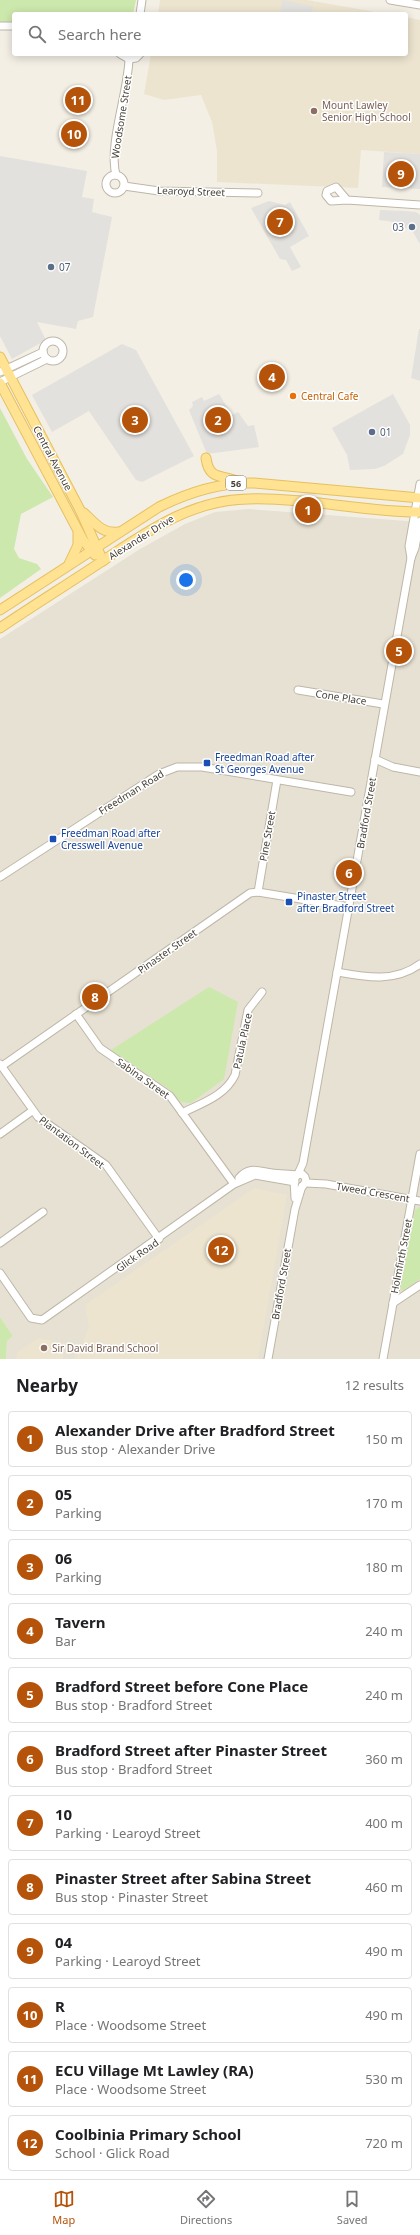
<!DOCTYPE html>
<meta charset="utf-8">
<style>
body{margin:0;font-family:"Noto Sans",sans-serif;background:#f2f2f2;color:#202124}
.you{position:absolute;left:186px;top:580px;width:14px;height:14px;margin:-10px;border:3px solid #fff;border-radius:50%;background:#1a73e8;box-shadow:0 0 0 6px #1a73e833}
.badge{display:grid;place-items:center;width:26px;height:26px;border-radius:50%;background:#b45309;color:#fff;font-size:13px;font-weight:700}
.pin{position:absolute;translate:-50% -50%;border:2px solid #fff;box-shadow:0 1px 4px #0006}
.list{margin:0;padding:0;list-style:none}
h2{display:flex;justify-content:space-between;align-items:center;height:52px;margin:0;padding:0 16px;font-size:17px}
h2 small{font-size:13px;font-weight:400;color:#757577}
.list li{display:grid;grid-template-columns:26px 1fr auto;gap:12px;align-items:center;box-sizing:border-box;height:56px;margin:0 8px 8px;padding:0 8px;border:1px solid #e0e0e0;border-radius:4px}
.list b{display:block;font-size:15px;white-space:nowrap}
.list p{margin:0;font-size:13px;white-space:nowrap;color:#757577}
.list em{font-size:13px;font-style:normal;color:#757577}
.icon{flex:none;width:22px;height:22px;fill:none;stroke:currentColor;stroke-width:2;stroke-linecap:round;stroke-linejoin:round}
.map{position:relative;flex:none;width:420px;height:1359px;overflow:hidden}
.search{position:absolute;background:#fff;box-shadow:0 2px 10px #0003;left:12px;right:12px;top:12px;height:44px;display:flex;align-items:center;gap:10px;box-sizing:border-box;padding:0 14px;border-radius:4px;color:#757577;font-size:15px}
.sheet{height:820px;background:#fff}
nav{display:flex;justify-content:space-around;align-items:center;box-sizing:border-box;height:56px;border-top:1px solid #e0e0e0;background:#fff;font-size:11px;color:#757577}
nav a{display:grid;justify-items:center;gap:2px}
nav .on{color:#b45309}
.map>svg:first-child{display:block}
.residential{fill:#e7e1d3}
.education{fill:#ece4cf}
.green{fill:#cce8ad}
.parking{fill:#e3e1dd}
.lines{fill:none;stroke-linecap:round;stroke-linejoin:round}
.minor-casing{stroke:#beb7a8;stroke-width:9}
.major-casing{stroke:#e5c061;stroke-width:11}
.minor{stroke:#fff;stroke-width:7}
.major{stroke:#ffe292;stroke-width:9}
.education-dot{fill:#8d6e63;stroke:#fff;stroke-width:1.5}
.service-dot{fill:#5c6f8a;stroke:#fff;stroke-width:1.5}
.food-dot{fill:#e8710a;stroke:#fff;stroke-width:1.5}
.transit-dot{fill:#1a4fb4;stroke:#fff;stroke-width:1.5}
.labels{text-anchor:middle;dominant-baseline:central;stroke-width:3;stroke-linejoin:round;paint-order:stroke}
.shield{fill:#fff;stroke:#7d7972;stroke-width:1}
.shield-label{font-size:9px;font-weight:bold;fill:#453f35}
.education-label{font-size:10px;fill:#785e54;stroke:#fff;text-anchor:start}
.street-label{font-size:10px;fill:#453f35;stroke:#fff}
.service-label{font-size:10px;fill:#4e5e75;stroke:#fff;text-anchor:start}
.food-label{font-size:10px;fill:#c56008;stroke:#fff;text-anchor:start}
.transit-label{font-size:10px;fill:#164399;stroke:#fff;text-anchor:start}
</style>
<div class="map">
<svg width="420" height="1359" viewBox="0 0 420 1359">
<rect width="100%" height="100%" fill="#f3efe5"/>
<path class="residential" d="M 248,509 L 420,522 L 420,1359 L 6,1359 L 7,1341 L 13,1336 L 0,1317 L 0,639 L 140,549 L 185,524 L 215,512 Z"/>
<g class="education">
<path d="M 160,0 L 307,0 L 387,14 L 158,14 Z"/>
<path d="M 406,17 L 420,20 L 420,154 L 361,150 L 358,188 L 217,182 L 217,151 L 212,122 L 201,95 L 164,100 L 144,94 L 151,54 L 406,54 Z"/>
<path d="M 254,1188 L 287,1195 L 258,1359 L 74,1359 L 79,1352 L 89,1327 L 85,1305 Z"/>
<path d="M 39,1338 L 65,1343 L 63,1359 L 16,1359 L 17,1352 Z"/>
</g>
<g class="green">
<path d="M 0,0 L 136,0 L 133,14 L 14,14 L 14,26 L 0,25 Z"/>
<path d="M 0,408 L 27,459 L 53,497 L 21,514 L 14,549 L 19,558 L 37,564 L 41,569 L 0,598 Z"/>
<path d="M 209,987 L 238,1002 L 224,1079 L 191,1103 L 181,1102 L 169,1089 L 111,1050 Z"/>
<path d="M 420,1207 L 420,1279 L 403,1291 L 400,1289 L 415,1210 Z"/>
<path d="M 0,1317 L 13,1336 L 7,1341 L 6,1359 L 0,1359 Z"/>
</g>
<g class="parking">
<path d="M 282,0 L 313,6 L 312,14 L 280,14 Z"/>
<path d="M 384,152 L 420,154 L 420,189 L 382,187 Z"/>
<path d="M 0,156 L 87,171 L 82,197 L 94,199 L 92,212 L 112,217 L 93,317 L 78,321 L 76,329 L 37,322 L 46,340 L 12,359 L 0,336 Z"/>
<path d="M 269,201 L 285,205 L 290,202 L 309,236 L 290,247 L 301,267 L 292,271 L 286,260 L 280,259 L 251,208 Z"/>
<path d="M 380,210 L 405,211 L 416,212 L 420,215 L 420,244 L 413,232 L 394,222 L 379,220 Z"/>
<path d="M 419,329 L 420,329 L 420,381 L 411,378 Z"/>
<path d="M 122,344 L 136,350 L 194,456 L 142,482 L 136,480 L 89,411 L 52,432 L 32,395 Z"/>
<path d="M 219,394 L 232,415 L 238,412 L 248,426 L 254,425 L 259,447 L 207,454 L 189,410 L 193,406 L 192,402 L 202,397 L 204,401 Z"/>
<path d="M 393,394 L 410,425 L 410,435 L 403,454 L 384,466 L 375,469 L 350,470 L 347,455 L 332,428 Z"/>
</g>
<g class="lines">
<g class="minor-casing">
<g id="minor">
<path d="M 390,0 L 420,5"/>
<path d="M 140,14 L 142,0"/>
<path d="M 0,26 L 14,26"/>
<path d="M 120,54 L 129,59 L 136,58 L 140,54"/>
<path d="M 116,175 C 108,145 128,93 129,59"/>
<circle cx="115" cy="184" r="9"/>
<path d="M 124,186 L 159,191 L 258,193"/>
<path d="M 347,200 L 336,187 L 327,191 L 326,195 L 331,201 L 347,200 L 420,205"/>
<circle cx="53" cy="351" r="10"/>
<path d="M 0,372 L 43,352"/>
<path d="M 0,382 L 47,359"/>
<path d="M 411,558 L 409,546 L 420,484"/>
<path d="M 298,690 L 383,704"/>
<path d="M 375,759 L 393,767 L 420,772"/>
<path d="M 0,877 L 159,774 L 177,767 L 202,767 L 351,792"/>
<path d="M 258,892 L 277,780"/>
<path d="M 337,972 C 365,977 395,983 420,964"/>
<path d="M 76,1014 L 100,1048 L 170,1096 L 234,1184"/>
<path d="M 0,1064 L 38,1117 L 106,1165 L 159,1239"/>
<path d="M 2,1066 L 250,893 L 258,892 L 349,907"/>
<path d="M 182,1113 C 202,1103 225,1096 235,1075 L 248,1010 L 262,992"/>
<path d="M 0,1134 L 32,1111"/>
<path d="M 298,1174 L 303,1163 L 411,558 L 415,548 L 420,521"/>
<path d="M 239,1178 C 249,1166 258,1171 272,1173 C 280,1174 289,1174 297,1175"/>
<path d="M 306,1183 L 326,1184 L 420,1201"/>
<path d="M 295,1198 L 294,1180 L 297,1175 L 302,1174 L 305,1177 L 306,1181 L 303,1186"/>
<path d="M 0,1243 L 43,1212"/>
<path d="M 0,1273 L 31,1318 L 42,1320 L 234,1184 L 255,1175 L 295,1182"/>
<path d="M 393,1303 L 420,1285"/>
<path d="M 268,1359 L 295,1209 L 302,1186"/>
<path d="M 383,1359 L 420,1154"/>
</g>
</g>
<g class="major-casing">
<g id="major">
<path d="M 0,357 L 80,510 L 103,561"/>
<path d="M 0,383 L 83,540 L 95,555"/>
<path d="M 206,458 C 209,481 222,474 239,482"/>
<path d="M 84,513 C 95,523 102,534 118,532"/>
<path d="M 69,564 L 78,545 L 78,533"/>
<path d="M 0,610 L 159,507 C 189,492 220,482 254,483 L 420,498"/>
<path d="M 0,628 C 34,605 68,584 101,562 C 148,531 191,500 248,499 C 306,497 363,512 420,512"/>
</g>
</g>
<use href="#minor" class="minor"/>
<use href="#major" class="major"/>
</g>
<g class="education-dot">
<circle cx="314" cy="111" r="4"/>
<circle cx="44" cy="1348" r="4"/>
</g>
<g class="service-dot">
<circle cx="412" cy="227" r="4"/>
<circle cx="51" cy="267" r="4"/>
<circle cx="372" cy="432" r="4"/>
</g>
<circle class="food-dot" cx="293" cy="396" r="4"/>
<g class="transit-dot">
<rect x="203" y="759" width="8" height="8" rx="2"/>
<rect x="49" y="835" width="8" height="8" rx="2"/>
<rect x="285" y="898" width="8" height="8" rx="2"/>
</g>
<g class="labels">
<rect class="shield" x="226" y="476" width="20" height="14" rx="3"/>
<g class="shield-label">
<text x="236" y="483">56</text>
</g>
<g class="education-label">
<text x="322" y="105">Mount Lawley<tspan x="322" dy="12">Senior High School</tspan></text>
<text x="52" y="1348">Sir David Brand School</text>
</g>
<g class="street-label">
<text transform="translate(121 117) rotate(-81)">Woodsome Street</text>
<text transform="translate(191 191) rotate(2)">Learoyd Street</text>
<text transform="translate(53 458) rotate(62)">Central Avenue</text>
<text transform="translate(141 537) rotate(-32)">Alexander Drive</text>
<text transform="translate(341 697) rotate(9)">Cone Place</text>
<text transform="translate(131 792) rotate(-32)">Freedman Road</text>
<text transform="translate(366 813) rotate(-80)">Bradford Street</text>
<text transform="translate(267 836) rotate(-80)">Pine Street</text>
<text transform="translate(167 951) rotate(-35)">Pinaster Street</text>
<text transform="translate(242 1041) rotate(-78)">Patula Place</text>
<text transform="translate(143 1078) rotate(35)">Sabina Street</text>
<text transform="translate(72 1142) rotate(37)">Plantation Street</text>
<text transform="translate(373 1192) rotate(10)">Tweed Crescent</text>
<text transform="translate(137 1255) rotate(-35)">Glick Road</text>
<text transform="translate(401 1256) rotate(-79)">Holmfirth Street</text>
<text transform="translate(281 1284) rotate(-80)">Bradford Street</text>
</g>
<g class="service-label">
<text x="404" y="227" text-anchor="end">03</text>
<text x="59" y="267">07</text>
<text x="380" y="432">01</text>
</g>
<g class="food-label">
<text x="301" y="396">Central Cafe</text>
</g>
<g class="transit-label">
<text x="215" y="757">Freedman Road after<tspan x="215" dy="12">St Georges Avenue</tspan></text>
<text x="61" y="833">Freedman Road after<tspan x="61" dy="12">Cresswell Avenue</tspan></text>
<text x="297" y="896">Pinaster Street<tspan x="297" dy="12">after Bradford Street</tspan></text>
</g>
</g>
</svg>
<div class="you"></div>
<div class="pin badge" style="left:308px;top:510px">1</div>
<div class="pin badge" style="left:218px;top:420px">2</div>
<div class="pin badge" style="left:135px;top:420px">3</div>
<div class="pin badge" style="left:272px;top:377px">4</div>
<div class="pin badge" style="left:399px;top:651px">5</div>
<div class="pin badge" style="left:349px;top:873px">6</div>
<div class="pin badge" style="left:280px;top:222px">7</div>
<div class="pin badge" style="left:95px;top:997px">8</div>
<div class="pin badge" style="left:401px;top:174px">9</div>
<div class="pin badge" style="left:74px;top:134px">10</div>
<div class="pin badge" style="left:78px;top:100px">11</div>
<div class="pin badge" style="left:221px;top:1250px">12</div>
<div class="search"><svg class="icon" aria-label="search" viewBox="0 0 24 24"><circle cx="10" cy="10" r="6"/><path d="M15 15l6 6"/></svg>Search here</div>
</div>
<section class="sheet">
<h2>Nearby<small>12 results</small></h2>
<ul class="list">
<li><span class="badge">1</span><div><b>Alexander Drive after Bradford Street</b><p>Bus stop · Alexander Drive</p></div><em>150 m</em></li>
<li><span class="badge">2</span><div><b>05</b><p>Parking</p></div><em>170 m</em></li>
<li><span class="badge">3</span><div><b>06</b><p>Parking</p></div><em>180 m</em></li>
<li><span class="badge">4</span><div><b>Tavern</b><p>Bar</p></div><em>240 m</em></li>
<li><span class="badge">5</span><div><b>Bradford Street before Cone Place</b><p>Bus stop · Bradford Street</p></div><em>240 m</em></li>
<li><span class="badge">6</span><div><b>Bradford Street after Pinaster Street</b><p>Bus stop · Bradford Street</p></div><em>360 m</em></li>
<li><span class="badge">7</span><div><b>10</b><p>Parking · Learoyd Street</p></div><em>400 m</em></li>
<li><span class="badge">8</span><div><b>Pinaster Street after Sabina Street</b><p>Bus stop · Pinaster Street</p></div><em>460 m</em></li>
<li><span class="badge">9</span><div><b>04</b><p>Parking · Learoyd Street</p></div><em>490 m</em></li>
<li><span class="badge">10</span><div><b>R</b><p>Place · Woodsome Street</p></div><em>490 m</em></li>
<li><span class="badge">11</span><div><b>ECU Village Mt Lawley (RA)</b><p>Place · Woodsome Street</p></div><em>530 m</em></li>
<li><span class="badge">12</span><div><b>Coolbinia Primary School</b><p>School · Glick Road</p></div><em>720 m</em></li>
</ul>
</section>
<nav>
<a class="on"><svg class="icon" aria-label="map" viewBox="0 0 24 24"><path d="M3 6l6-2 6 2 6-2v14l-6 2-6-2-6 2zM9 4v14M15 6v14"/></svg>Map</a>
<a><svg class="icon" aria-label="directions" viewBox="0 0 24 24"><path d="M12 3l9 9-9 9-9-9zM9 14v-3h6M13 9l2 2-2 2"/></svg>Directions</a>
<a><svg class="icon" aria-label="saved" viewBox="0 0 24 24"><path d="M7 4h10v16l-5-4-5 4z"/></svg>Saved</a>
</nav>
